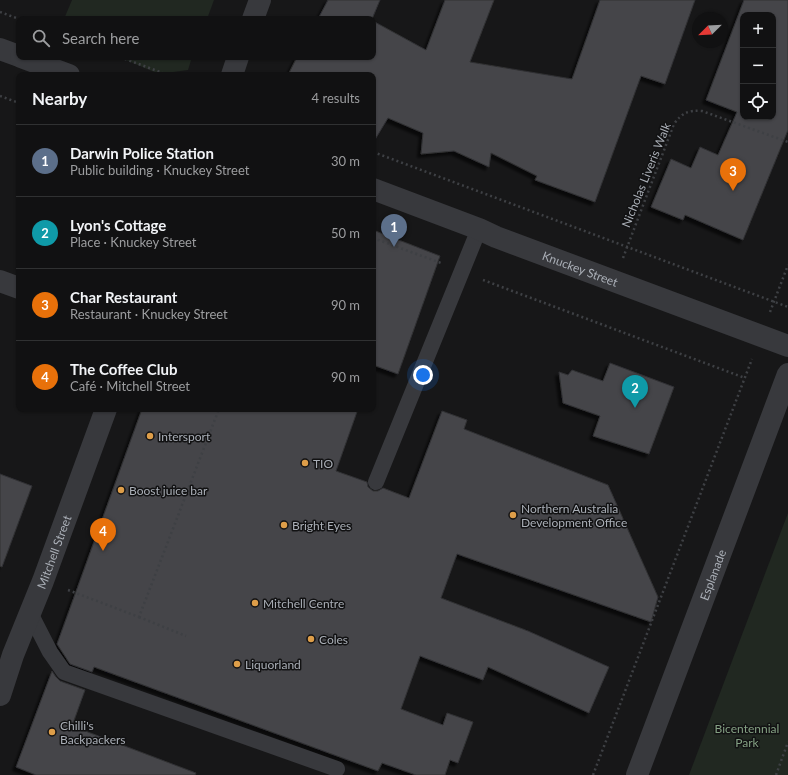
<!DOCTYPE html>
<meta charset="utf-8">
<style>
body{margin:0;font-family:Lato,sans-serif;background:#1e1f20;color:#f1f3f6}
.controls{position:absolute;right:12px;top:12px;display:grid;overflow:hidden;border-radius:8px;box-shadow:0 1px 3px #0004}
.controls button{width:36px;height:36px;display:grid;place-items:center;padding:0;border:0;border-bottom:1px solid #303132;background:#111112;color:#f1f3f6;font:20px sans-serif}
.compass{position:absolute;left:692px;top:12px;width:36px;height:36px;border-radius:50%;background:#111112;box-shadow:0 1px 3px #0004;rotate:246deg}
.you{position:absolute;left:423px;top:375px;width:14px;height:14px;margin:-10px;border:3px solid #fff;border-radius:50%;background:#1a73e8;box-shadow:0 0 0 6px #1a73e833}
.badge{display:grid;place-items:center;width:26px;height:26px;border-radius:50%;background:#db2777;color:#fff;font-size:13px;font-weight:700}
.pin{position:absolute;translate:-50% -33px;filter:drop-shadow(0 1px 2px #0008)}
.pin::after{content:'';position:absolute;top:21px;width:14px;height:12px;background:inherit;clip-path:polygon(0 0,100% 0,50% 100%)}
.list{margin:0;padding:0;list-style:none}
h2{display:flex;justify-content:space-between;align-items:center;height:52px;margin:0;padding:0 16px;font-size:17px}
h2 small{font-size:13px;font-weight:400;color:#9c9d9f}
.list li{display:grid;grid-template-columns:26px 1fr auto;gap:12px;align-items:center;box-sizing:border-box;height:72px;padding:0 16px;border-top:1px solid #303132}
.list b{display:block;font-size:15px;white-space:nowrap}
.list p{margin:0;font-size:13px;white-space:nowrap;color:#9c9d9f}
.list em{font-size:13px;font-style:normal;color:#9c9d9f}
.icon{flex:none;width:22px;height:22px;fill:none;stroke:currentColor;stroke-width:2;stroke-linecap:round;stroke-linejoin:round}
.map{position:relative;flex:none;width:788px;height:775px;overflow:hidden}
.search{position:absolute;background:#111112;box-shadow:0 1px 3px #0004;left:16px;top:16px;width:360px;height:44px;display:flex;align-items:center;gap:10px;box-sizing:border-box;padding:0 14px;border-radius:8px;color:#9c9d9f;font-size:15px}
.panel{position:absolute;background:#111112;box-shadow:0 1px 3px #0004;left:16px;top:72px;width:360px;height:340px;border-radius:8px}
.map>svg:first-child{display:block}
.green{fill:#212821}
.building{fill:#444548;stroke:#313134;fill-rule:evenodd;filter:url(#shadow)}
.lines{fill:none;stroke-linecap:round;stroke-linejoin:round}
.path{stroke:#3e4044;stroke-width:2.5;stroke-dasharray:2 3;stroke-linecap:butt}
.service{stroke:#38393d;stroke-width:16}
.minor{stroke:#38393d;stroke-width:22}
.tertiary{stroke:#38393d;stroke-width:22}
.poi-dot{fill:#de9e49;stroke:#121213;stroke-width:1.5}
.labels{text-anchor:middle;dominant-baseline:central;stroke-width:3;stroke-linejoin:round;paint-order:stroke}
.street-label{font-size:12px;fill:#aaafb7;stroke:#121213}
.poi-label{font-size:12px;fill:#aaafb7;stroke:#121213;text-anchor:start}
.park-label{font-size:12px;fill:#84a083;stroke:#121213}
</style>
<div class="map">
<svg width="788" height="775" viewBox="0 0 788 775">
<defs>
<filter id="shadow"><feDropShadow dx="-3.5" dy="3.5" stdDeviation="1" flood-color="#0009"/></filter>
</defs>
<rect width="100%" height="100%" fill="#171718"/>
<g class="green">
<path d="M 72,0 L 214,0 L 207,19 L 64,19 Z"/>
<path d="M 119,57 L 192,57 L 188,70 L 159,74 Z"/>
<path d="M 788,513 L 788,775 L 689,775 Z"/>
</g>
<g class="building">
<path d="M 328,0 L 380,0 L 372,19 L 318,19 Z"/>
<path d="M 445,0 L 494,0 L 470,62 L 572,79 L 600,0 L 695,0 L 665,84 L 641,76 L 595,202 L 535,180 L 537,176 L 491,153 L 489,167 L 454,151 L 421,154 L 423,133 L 388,118 L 373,143 L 373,75 L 288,75 L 297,57 L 373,57 L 373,21 L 426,50 Z"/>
<path d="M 744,0 L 788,0 L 788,130 L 743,240 L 685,215 L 683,220 L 651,207 L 671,159 L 691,168 L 700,147 L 718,155 L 737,112 L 706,100 ZM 743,15 L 773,15 L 773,117 L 743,117 Z"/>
<path d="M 373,230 L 440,256 L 398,374 L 373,365 Z"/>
<path d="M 610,363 L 674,387 L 649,454 L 593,436 L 600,416 L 563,403 L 559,372 L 568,375 L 572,370 L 603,381 Z"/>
<path d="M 142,409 L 358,409 L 336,471 L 367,482 L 368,487 L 373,491 L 378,491 L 383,488 L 409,498 L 442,411 L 467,420 L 464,429 L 608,485 L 658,597 L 651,622 L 457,554 L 441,598 L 528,631 L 609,667 L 589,713 L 488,667 L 483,680 L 420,656 L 401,709 L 443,725 L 447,713 L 473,722 L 458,763 L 450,760 L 445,775 L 416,775 L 382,763 L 378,771 L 94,667 L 92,672 L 70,664 L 57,644 Z"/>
<path d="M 0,474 L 32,486 L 2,567 L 0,566 Z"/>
<path d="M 52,671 L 56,677 L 60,681 L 85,690 L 72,726 L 196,773 L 195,775 L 36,775 L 16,767 Z"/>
</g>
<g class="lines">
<g class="path">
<path d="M 0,12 L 19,19"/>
<path d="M 120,57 L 168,75"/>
<path d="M 0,96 L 19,103"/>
<path d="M 373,152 L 788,307"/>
<path d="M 373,238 L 441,263"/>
<path d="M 623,258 L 674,124 C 682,113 688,110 702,111 L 788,142"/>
<path d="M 483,280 L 745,378"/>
<path d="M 770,312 L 788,265"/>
<path d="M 68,590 L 139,617 L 219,409"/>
<path d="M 139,617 L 186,636"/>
<path d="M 593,775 L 752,359"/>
<path d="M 776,775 L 788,742"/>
</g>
<g class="service">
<path d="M 376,482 L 479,229"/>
<path d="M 30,613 L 50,652 L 64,672 L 337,769"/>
</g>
<g class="minor">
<path d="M 0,49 L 19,56"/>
<path d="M 21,57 L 69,75"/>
<path id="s1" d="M 373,189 L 479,229 L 496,237 L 788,346"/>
<path d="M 0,281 L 19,288"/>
<path id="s2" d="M 637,775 L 788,374"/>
</g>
<g class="tertiary">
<path d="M 253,19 L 260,0"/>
<path d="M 232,75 L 238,57"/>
<path id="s3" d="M 0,695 L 13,655 L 43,581 L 106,409"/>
</g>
</g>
<g class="poi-dot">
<circle cx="150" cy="436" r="4"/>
<circle cx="305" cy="463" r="4"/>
<circle cx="121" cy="490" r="4"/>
<circle cx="513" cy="515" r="4"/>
<circle cx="284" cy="525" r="4"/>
<circle cx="255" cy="603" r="4"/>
<circle cx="311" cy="639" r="4"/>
<circle cx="237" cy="664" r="4"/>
<circle cx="52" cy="732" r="4"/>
</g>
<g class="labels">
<g class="street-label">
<text transform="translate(646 175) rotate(-68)">Nicholas Liveris Walk</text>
<text stroke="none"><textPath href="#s1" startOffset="222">Knuckey Street</textPath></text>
<text stroke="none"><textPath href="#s3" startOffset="153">Mitchell Street</textPath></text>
<text stroke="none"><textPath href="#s2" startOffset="214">Esplanade</textPath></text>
</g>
<g class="poi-label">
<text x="158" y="436">Intersport</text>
<text x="313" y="463">TIO</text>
<text x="129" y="490">Boost juice bar</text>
<text x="521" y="508">Northern Australia<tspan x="521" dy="14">Development Office</tspan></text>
<text x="292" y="525">Bright Eyes</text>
<text x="263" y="603">Mitchell Centre</text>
<text x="319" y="639">Coles</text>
<text x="245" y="664">Liquorland</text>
<text x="60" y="725">Chilli's<tspan x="60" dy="14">Backpackers</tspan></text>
</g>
<g class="park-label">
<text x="747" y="728">Bicentennial<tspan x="747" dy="14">Park</tspan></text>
</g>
</g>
</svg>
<div class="controls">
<button>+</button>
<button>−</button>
<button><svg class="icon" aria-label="locate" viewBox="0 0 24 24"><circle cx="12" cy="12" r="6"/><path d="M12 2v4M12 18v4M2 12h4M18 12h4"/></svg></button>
</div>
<svg class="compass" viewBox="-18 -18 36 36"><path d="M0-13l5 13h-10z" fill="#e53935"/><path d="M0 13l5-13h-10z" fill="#9c9d9f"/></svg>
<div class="you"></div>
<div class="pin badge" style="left:394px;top:247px;background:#5c6f8a">1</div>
<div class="pin badge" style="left:635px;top:408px;background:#0f9aa8">2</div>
<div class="pin badge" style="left:733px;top:191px;background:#e8710a">3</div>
<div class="pin badge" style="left:103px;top:551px;background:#e8710a">4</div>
<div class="search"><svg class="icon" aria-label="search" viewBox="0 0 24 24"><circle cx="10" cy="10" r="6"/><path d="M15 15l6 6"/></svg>Search here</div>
<section class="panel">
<h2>Nearby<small>4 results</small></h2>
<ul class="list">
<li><span class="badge" style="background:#5c6f8a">1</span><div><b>Darwin Police Station</b><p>Public building · Knuckey Street</p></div><em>30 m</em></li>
<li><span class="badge" style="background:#0f9aa8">2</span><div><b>Lyon's Cottage</b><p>Place · Knuckey Street</p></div><em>50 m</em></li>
<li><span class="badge" style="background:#e8710a">3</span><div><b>Char Restaurant</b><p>Restaurant · Knuckey Street</p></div><em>90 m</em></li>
<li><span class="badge" style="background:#e8710a">4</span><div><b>The Coffee Club</b><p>Café · Mitchell Street</p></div><em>90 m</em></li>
</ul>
</section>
</div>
